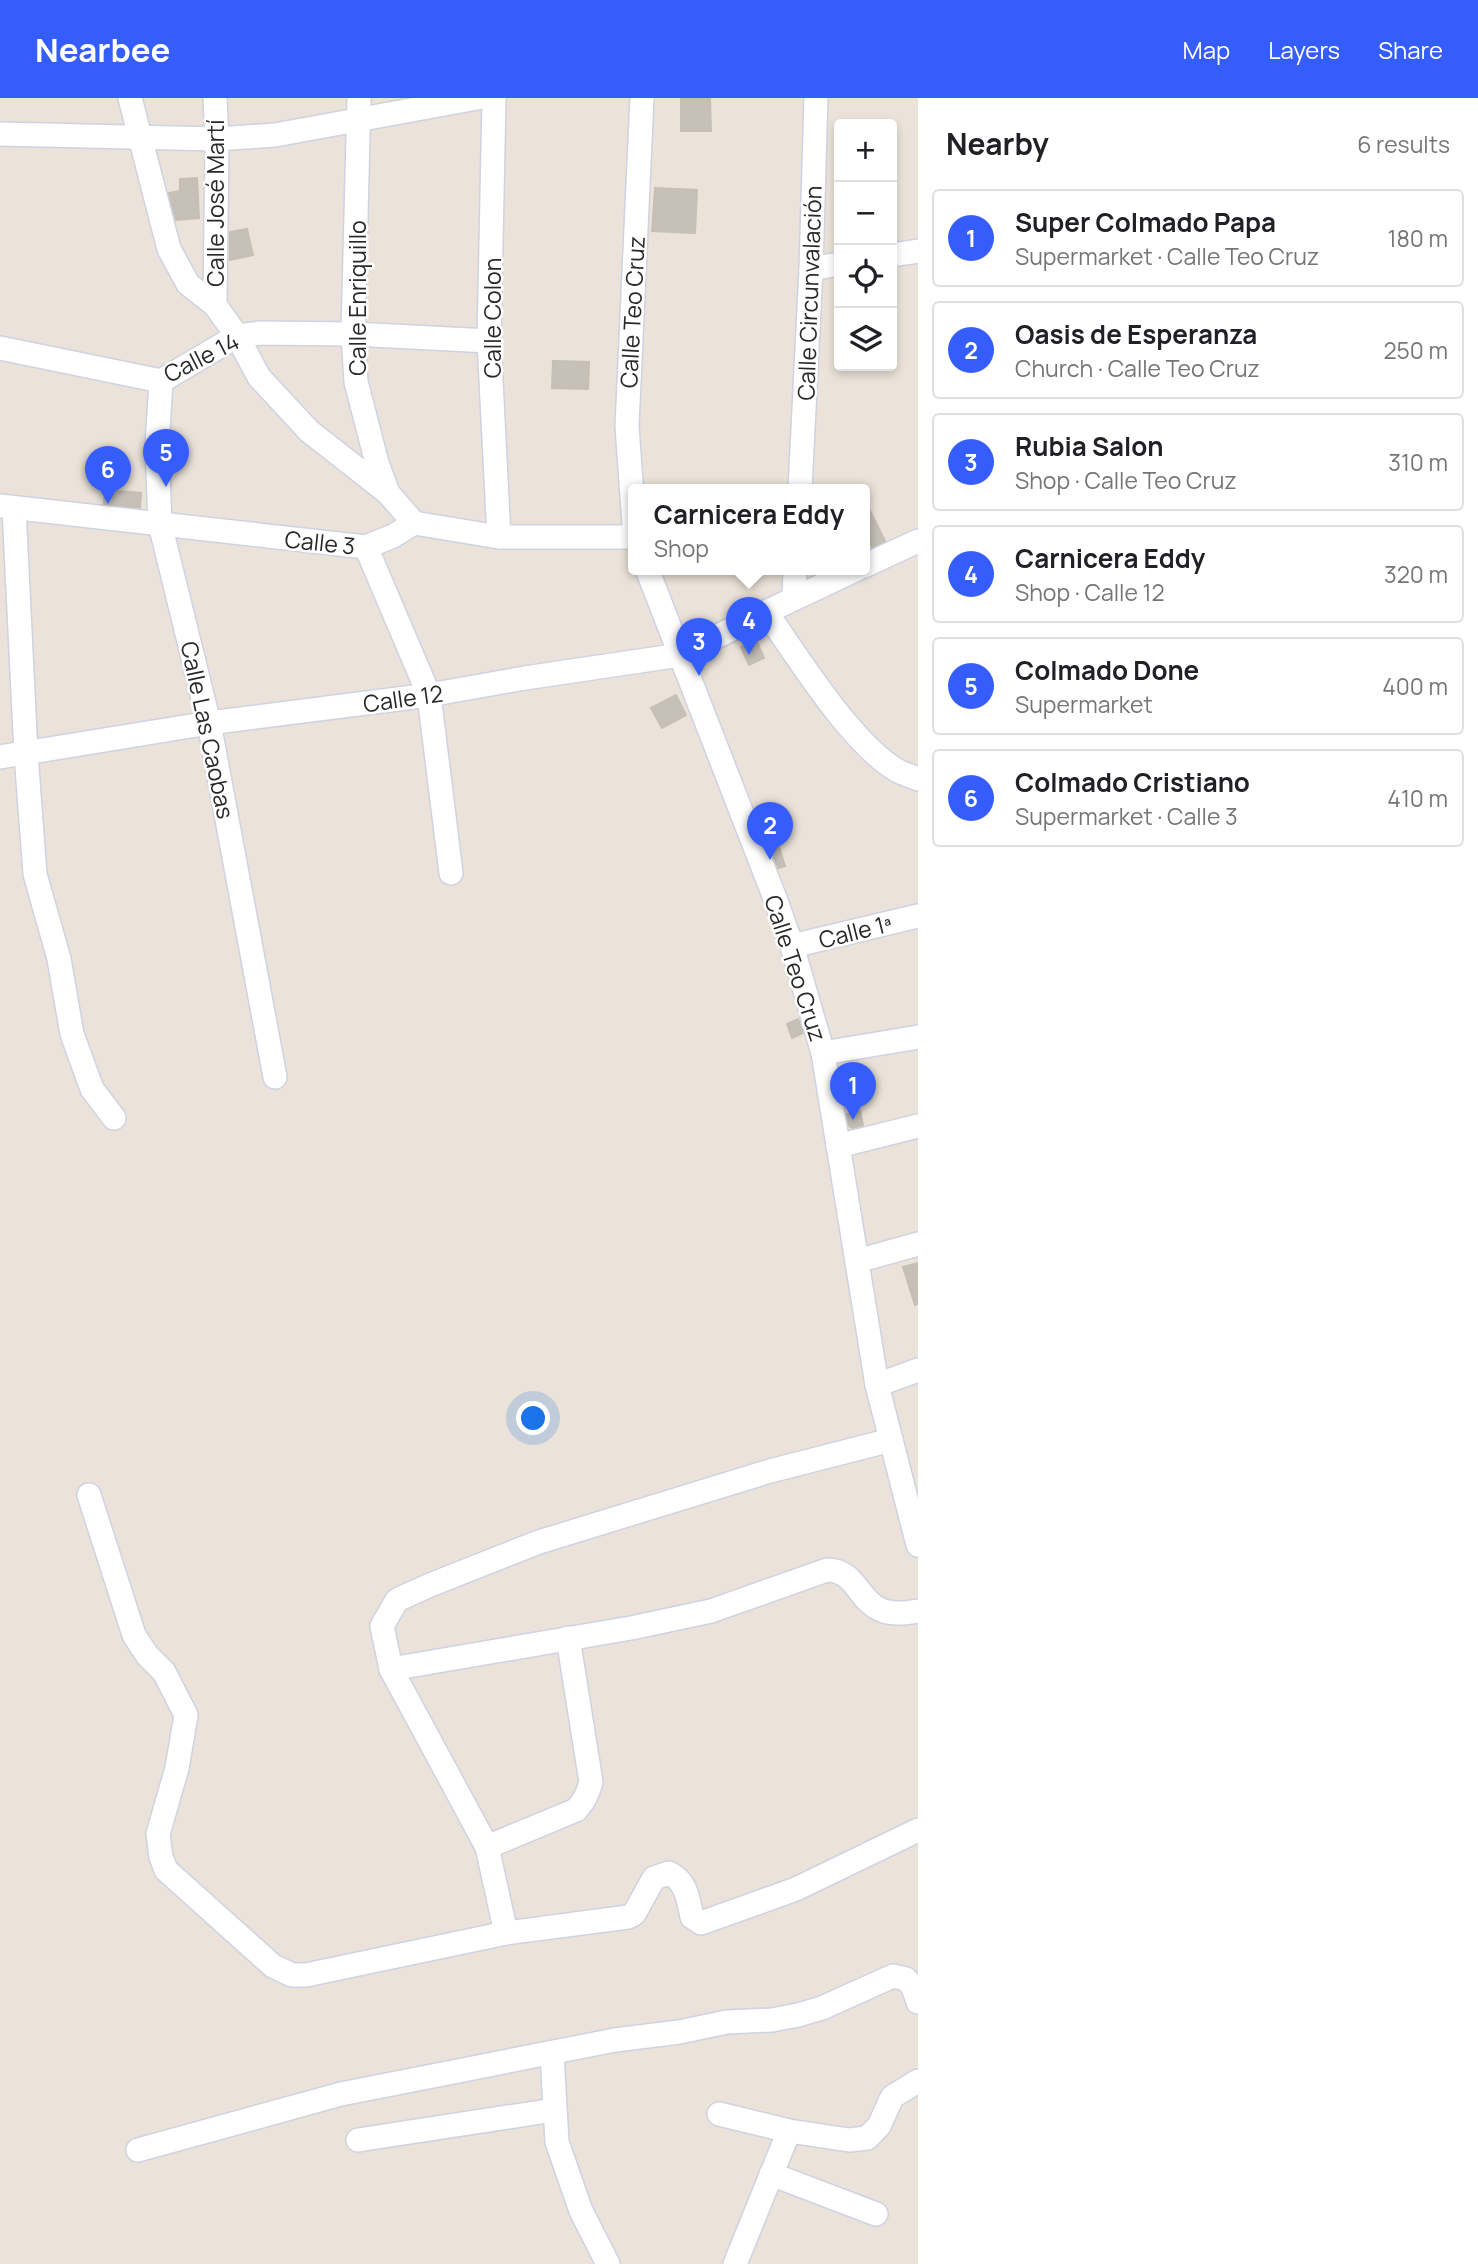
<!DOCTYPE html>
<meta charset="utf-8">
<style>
body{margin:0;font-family:Manrope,sans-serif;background:#f2f2f2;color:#202124}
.controls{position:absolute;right:21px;top:21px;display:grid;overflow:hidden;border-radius:7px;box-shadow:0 4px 10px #0003}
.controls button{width:63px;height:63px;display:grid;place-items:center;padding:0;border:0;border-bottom:2px solid #e0e0e0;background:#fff;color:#202124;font:35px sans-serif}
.you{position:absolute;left:534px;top:1321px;width:24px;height:24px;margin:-18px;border:5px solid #fff;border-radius:50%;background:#1a73e8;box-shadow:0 0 0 10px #1a73e833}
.badge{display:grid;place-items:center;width:46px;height:46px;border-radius:50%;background:#355dfc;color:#fff;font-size:23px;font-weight:700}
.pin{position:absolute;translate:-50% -58px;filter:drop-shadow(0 2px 4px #0008)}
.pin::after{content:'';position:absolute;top:37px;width:24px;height:21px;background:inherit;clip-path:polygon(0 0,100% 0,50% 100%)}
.popup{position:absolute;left:628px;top:386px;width:242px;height:91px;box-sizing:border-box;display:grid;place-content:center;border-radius:7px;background:#fff;filter:drop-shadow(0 2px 5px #0005);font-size:23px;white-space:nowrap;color:#757577}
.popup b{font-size:26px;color:#202124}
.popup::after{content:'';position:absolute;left:50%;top:100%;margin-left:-14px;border:14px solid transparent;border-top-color:#fff}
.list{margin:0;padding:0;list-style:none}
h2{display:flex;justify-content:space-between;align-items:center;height:91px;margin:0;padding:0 28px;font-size:30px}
h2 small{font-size:23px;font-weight:400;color:#757577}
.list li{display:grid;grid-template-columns:46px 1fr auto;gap:21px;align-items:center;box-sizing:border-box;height:98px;margin:0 14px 14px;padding:0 14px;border:2px solid #e0e0e0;border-radius:7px}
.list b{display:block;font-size:26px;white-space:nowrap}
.list p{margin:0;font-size:23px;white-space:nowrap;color:#757577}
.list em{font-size:23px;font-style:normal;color:#757577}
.icon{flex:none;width:38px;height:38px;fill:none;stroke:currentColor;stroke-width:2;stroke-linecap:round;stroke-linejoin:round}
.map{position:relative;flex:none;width:918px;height:2166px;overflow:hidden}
header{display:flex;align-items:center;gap:42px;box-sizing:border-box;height:98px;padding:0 35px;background:#355dfc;color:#fff}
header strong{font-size:33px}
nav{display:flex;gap:38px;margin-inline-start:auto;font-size:24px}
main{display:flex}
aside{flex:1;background:#fff}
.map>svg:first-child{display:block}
.building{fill:#c6c0b9;stroke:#c6bfb3;stroke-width:2}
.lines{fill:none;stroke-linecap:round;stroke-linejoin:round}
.minor-casing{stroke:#ced2e2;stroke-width:26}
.minor{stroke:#fff;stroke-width:23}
.labels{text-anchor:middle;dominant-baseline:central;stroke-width:5;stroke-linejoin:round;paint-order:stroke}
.street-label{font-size:23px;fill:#282828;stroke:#fff}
</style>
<header>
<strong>Nearbee</strong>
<nav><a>Map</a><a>Layers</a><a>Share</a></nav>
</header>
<main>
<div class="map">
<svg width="918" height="2166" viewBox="0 0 918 2166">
<rect width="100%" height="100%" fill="#ebe3d9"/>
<g class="building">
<path d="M 681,1 L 710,1 L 711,33 L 681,33 Z"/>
<path d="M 197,80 L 199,120 L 176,122 L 169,95 L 180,93 L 180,81 Z"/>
<path d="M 655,90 L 697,92 L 695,135 L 652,133 Z"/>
<path d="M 247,131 L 253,157 L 230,162 L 230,134 Z"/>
<path d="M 553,263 L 589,264 L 588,291 L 552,290 Z"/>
<path d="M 105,392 L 141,395 L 140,410 L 104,406 Z"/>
<path d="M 864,401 L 885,443 L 872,449 L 864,434 Z"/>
<path d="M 756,542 L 764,560 L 749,567 L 741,549 Z"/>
<path d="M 676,597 L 686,617 L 662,630 L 651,610 Z"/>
<path d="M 779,749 L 785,768 L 778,770 L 771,751 Z"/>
<path d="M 798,921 L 803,935 L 792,940 L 787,926 Z"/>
<path d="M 860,1013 L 863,1027 L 852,1030 L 849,1028 L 847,1016 Z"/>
<path d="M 918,1165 L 918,1206 L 915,1207 L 903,1169 Z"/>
</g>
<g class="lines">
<g class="minor-casing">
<g id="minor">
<path d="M 130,0 L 169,151 L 188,186 L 215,207"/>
<path d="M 215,0 L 217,41 L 215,207 L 237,238 L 259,279 L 309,333 L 388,395 L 414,425"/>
<path d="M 359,0 L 353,236 L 356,284 L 377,365 L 388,395"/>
<path d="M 494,0 L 489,243 L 499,439"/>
<path d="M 0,36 L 217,41 L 275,37 L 477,0"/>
<path d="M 892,157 L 918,153"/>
<path d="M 811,171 L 839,166"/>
<path d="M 0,250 L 161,283 L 237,238 L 260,235 L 353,236 L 489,243"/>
<path d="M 161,283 L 157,348 L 160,426 L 209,625 L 275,979"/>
<path d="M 800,391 L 811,171 L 816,0"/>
<path d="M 0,408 L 366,449 L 393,438 L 414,425 L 499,439 L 634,439"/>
<path d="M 14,410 L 26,656 L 35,776 L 59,861 L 72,936 L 92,991 L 114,1020"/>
<path d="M 634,427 L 627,328 L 642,0"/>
<path d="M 366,449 L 429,597 L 451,775"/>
<path d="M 864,468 L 918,443"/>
<path d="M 647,471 L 776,803 L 792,848 L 823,955 L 877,1287 L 918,1447"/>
<path d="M 794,500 L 795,471"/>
<path d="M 766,514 C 798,559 851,646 898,673 C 904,676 911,678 918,681"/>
<path d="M 0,659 L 209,625 L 429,597 L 525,580 L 680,557 L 766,514 L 857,471"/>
<path d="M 792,848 L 918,818"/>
<path d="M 823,955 L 918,939"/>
<path d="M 838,1048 L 918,1028"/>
<path d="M 857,1163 L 918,1146"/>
<path d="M 877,1287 L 918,1272"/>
<path d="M 89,1397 L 134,1537 L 147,1557 L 164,1574 L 186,1617 L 177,1670 L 158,1736 L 161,1759 L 166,1772 L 273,1868 L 292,1877 L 306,1877 L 506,1835 L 487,1749 L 391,1571 L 382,1528 L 397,1502 L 430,1487 L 539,1444 L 770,1373 L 891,1342"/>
<path d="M 391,1571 L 631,1530 L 711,1513 L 827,1472 C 855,1472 857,1500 879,1511 C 891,1517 905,1515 918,1513"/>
<path d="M 487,1749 L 576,1712 C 584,1704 588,1696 591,1684 L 568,1540"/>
<path d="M 506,1835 L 628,1819 L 634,1816 L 654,1780 L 669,1775 C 687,1784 688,1801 692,1819 L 701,1825 L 796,1791 L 918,1732"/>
<path d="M 552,1956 L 557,2044 L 581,2113 L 608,2166"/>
<path d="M 719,2016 L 789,2033"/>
<path d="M 358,2042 L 554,2012"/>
<path d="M 138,2052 L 341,1996 L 615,1942 L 679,1934 L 727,1924 L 772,1922 L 798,1917 L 822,1910 L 893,1878 L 906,1881 L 913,1889 L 918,1904"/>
<path d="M 771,2076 L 876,2116"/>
<path d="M 735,2166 L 789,2033 L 849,2042 L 867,2040 L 879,2028 L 892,1999 L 918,1983"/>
</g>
</g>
<use href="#minor" class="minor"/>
</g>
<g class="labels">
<g class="street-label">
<text transform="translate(215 105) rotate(-90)">Calle José Martí</text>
<text transform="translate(809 195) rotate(-88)">Calle Circunvalación</text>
<text transform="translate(357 200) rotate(-90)">Calle Enriquillo</text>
<text transform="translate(632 214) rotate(-87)">Calle Teo Cruz</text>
<text transform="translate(492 220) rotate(-90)">Calle Colon</text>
<text transform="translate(201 259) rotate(-27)">Calle 14</text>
<text transform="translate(320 444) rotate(6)">Calle 3</text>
<text transform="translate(403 600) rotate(-8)">Calle 12</text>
<text transform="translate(208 632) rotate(78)">Calle Las Caobas</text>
<text transform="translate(855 833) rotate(-14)">Calle 1ª</text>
<text transform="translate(796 870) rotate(72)">Calle Teo Cruz</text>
</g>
</g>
</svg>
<div class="controls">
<button>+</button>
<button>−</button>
<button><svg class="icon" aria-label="locate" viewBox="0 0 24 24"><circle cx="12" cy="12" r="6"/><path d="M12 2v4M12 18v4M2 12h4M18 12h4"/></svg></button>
<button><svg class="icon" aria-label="layers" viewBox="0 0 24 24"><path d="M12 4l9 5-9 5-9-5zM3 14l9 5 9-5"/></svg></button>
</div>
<div class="you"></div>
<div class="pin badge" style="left:853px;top:1022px">1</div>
<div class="pin badge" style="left:770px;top:762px">2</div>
<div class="pin badge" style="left:699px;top:578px">3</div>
<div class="pin badge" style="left:749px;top:557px">4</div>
<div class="popup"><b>Carnicera Eddy</b>Shop</div>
<div class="pin badge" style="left:166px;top:389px">5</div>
<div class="pin badge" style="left:108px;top:406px">6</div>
</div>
<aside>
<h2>Nearby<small>6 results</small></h2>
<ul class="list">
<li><span class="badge">1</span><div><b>Super Colmado Papa</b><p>Supermarket · Calle Teo Cruz</p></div><em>180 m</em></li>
<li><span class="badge">2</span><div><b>Oasis de Esperanza</b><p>Church · Calle Teo Cruz</p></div><em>250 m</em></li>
<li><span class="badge">3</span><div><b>Rubia Salon</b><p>Shop · Calle Teo Cruz</p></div><em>310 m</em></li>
<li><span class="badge">4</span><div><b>Carnicera Eddy</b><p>Shop · Calle 12</p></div><em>320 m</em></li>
<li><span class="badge">5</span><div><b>Colmado Done</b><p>Supermarket</p></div><em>400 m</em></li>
<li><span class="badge">6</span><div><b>Colmado Cristiano</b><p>Supermarket · Calle 3</p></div><em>410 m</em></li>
</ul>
</aside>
</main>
